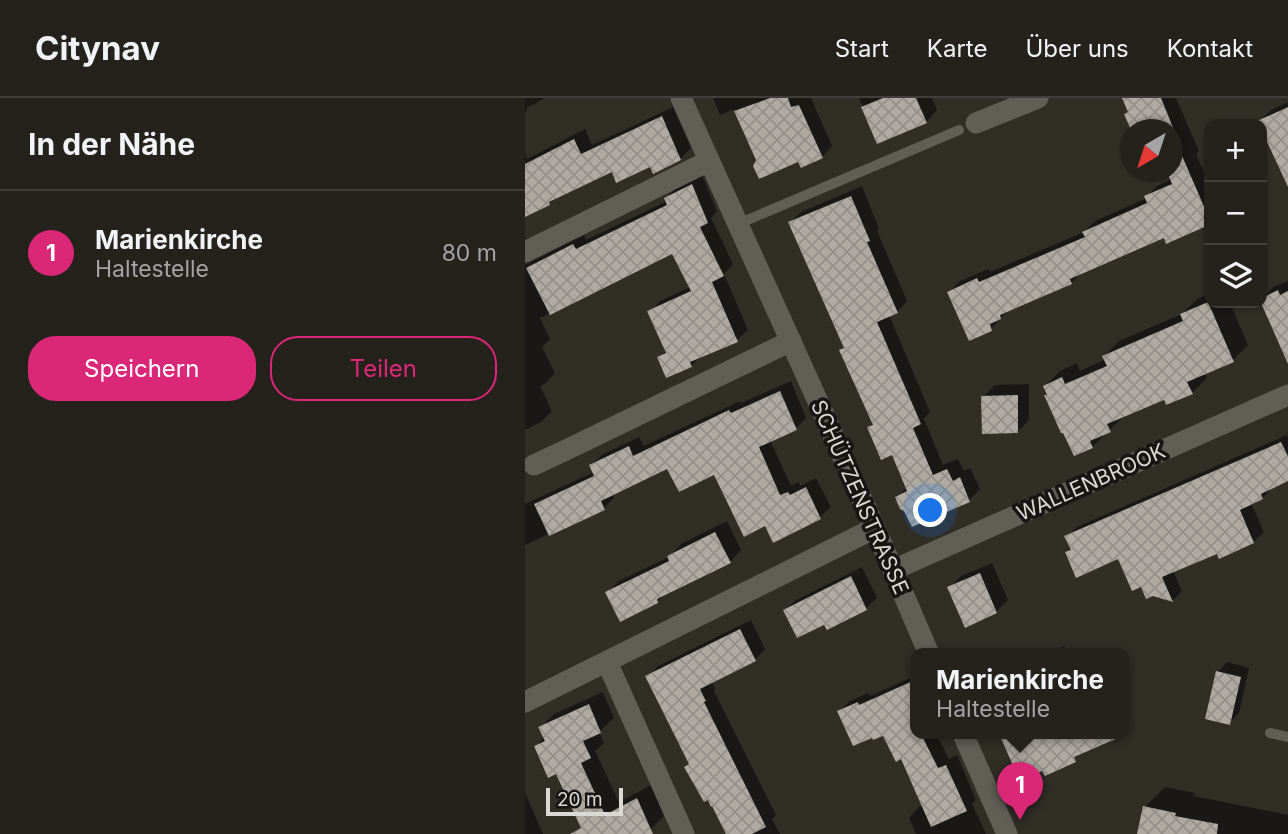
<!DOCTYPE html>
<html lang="de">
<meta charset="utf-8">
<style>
body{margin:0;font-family:Inter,sans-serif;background:#2d2a25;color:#f1f3f6}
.controls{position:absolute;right:21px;top:21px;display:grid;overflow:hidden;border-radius:14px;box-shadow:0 2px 5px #0004}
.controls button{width:63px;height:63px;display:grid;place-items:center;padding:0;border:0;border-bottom:2px solid #423f3b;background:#25221c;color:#f1f3f6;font:35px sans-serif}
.compass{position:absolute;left:595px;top:21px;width:63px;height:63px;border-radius:50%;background:#25221c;box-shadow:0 2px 5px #0004;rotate:219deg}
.scale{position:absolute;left:21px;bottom:18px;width:77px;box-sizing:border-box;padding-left:7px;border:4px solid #dbd9d4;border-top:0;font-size:19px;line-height:24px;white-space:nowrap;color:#dbd9d4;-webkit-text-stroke:5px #171613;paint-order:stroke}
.you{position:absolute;left:406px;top:413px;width:24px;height:24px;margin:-18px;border:5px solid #fff;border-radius:50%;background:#1a73e8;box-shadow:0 0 0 10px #1a73e833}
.badge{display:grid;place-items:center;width:46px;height:46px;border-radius:50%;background:#db2777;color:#fff;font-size:23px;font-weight:700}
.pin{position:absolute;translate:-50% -58px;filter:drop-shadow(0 2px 4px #0008)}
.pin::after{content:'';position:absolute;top:37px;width:24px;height:21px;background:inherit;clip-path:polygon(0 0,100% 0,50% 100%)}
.popup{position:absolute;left:385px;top:550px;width:220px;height:91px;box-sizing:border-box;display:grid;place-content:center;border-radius:14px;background:#25221c;filter:drop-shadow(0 2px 5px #0005);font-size:23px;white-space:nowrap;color:#a3a4a3}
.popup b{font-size:26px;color:#f1f3f6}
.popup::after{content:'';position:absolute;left:50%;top:100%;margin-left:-14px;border:14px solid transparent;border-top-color:#25221c}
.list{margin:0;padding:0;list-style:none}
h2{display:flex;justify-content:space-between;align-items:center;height:91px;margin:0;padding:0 28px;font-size:30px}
h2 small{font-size:23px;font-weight:400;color:#a3a4a3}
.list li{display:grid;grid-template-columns:46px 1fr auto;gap:21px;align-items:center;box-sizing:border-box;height:126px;padding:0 28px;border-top:2px solid #423f3b}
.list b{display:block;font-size:26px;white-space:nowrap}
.list p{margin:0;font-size:23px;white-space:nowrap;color:#a3a4a3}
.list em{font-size:23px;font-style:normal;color:#a3a4a3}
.actions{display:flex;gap:14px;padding:21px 28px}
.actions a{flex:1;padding:16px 0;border:2px solid #db2777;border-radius:28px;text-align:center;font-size:24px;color:#db2777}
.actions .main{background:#db2777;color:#fff}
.icon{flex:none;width:38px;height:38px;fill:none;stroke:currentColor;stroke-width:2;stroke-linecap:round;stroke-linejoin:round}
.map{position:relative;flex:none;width:763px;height:736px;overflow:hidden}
header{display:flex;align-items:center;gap:42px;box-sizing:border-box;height:98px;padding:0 35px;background:#25221c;border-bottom:2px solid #423f3b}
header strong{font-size:33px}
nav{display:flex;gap:38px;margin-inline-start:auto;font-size:24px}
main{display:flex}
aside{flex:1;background:#25221c}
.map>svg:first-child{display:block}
.shadow{fill:#0007}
.building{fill:url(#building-cross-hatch)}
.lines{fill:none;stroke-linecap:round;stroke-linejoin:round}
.lane{stroke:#615e56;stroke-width:10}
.street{stroke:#615e56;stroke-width:21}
.labels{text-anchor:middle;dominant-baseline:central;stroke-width:7;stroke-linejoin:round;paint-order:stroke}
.street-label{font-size:21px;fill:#dbd9d4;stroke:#171613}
</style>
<header>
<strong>Citynav</strong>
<nav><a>Start</a><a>Karte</a><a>Über uns</a><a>Kontakt</a></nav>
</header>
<main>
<aside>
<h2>In der Nähe<small></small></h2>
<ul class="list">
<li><span class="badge">1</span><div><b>Marienkirche</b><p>Haltestelle</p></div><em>80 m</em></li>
</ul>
<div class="actions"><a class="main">Speichern</a><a>Teilen</a></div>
</aside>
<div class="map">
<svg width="763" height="736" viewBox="0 0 763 736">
<defs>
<pattern id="building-cross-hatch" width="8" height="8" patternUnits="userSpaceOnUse" patternTransform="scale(1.75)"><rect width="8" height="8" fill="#aeaaa1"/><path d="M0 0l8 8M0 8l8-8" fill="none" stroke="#939089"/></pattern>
</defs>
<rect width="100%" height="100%" fill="#312e26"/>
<g class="shadow">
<path d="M 0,0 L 20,0 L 1,10 L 2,13 L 0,15 Z"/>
<path d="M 188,0 L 286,0 L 307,48 L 297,59 L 274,62 L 232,62 L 210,11 L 195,17 Z"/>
<path d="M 334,0 L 407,0 L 412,12 L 401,24 L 353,44 Z"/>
<path d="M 599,0 L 651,0 L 674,53 L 671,56 L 684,85 L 684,125 L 642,143 L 640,137 L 556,175 L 546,185 L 483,212 L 466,231 L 445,240 L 424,194 L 435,183 L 463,171 L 465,174 L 559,134 L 570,123 L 622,100 L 621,99 L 632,88 L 647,81 L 643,74 L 648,74 L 648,32 Z"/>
<path d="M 763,4 L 763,85 L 734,24 L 746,12 Z"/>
<path d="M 148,9 L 166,50 L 155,61 L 87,72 L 32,99 L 24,106 L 0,117 L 0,55 L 2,61 L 60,31 L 67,47 Z"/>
<path d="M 177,77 L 192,113 L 186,120 L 208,166 L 199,176 L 223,232 L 212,242 L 177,257 L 166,268 L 134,260 L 141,252 L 125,214 L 135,203 L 165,189 L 148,154 L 15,220 L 25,241 L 17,249 L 30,275 L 20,286 L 15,288 L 27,313 L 16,324 L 0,332 L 0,167 L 59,137 L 61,142 L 142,103 L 141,100 L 151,90 Z"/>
<path d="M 337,88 L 354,131 L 352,133 L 382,203 L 372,214 L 364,217 L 405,314 L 399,321 L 418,367 L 433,361 L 439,373 L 445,370 L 455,391 L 444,402 L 388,427 L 372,399 L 382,389 L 368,355 L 344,330 L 349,325 L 317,252 L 320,249 L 265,125 L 276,114 Z"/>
<path d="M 684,136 L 684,152 L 679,141 Z"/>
<path d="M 763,183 L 763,237 L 737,201 L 748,189 Z"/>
<path d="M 684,196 L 684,205 L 705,205 L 723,247 L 708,262 L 680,274 L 682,280 L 667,295 L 640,300 L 600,317 L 567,349 L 522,297 L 523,296 L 520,288 L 535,273 L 552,265 L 555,273 L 581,261 L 579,258 L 594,243 L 657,216 L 672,201 Z"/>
<path d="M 266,283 L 281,320 L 271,330 L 245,342 L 266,388 L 274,384 L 275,388 L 291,380 L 306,409 L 295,419 L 240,426 L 189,375 L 143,368 L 87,396 L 89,400 L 79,410 L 0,447 L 0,406 L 69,374 L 66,367 L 77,357 L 114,339 L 119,348 L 215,303 L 216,305 Z"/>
<path d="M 504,286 L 504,322 L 492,334 L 458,299 L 470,287 Z"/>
<path d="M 762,337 L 763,340 L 763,381 L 747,390 L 737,400 L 726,405 L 739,434 L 728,444 L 693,454 L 648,473 L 657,493 L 648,502 L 628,496 L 617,487 L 594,459 L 542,455 L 547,450 L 542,439 L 552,429 Z"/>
<path d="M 202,423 L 216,452 L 205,464 L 141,495 L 132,504 L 82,495 L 94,483 L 144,459 L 156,446 Z"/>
<path d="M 467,465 L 483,502 L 471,514 L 424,490 L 436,478 Z"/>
<path d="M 337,469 L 352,500 L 341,510 L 303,530 L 300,524 L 260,512 L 271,502 Z"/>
<path d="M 226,522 L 240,551 L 230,562 L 186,583 L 190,591 L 189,593 L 251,717 L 247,721 L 255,736 L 203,736 L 165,665 L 123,579 L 133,568 Z"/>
<path d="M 539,548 L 543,556 L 521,556 Z"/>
<path d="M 702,564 L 724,570 L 714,615 L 704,625 L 693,574 Z"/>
<path d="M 390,578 L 390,636 L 411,636 L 424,661 L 432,657 L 451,702 L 447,706 L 461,736 L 391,736 L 384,720 L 394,709 L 398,707 L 377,659 L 359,636 L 314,614 L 325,603 L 343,595 L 345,598 Z"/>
<path d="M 78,594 L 89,620 L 74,634 L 79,645 L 70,653 L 94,704 L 126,687 L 139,718 L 125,732 L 116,736 L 60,736 L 32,673 L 11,648 L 20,639 L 16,629 L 29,616 Z"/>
<path d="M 640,689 L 670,695 L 669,698 L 763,717 L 763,736 L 614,736 L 620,709 Z"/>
<path d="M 0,695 L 18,736 L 0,736 Z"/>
</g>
<g class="building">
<path d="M 245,0 L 263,0 L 266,9 L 274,7 L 298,60 L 276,70 L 273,64 L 234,81 L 228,68 L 231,62 L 209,13 Z"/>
<path d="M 358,0 L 391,0 L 402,25 L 352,46 L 336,9 Z"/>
<path d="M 597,0 L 636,0 L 649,32 L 606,32 L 599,16 L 603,14 Z"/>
<path d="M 763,9 L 763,89 L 737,33 L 737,26 L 734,26 L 732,23 Z"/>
<path d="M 137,18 L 156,62 L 128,76 L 125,69 L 91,85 L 87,74 L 24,104 L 25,107 L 0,119 L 0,66 L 49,41 L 56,56 Z"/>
<path d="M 648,37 L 684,120 L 684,127 L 641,146 L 639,140 L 545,181 L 547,186 L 475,217 L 476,221 L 465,226 L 467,233 L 444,243 L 422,194 L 452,180 L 454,184 L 560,139 L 557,134 L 622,105 L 619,98 L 647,86 L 642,74 L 648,74 Z"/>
<path d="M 167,86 L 183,125 L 175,129 L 199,178 L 187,184 L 213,244 L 165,264 L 167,269 L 141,280 L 132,259 L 141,255 L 122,213 L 166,193 L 147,156 L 25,217 L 1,170 L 48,146 L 51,151 L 142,107 L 139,100 Z"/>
<path d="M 326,98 L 345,143 L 342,144 L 373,215 L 352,224 L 396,326 L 388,330 L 408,377 L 422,371 L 428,383 L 435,379 L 445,404 L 387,429 L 379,413 L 375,411 L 370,399 L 382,393 L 367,357 L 356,362 L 342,329 L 348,327 L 314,252 L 319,250 L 263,124 Z"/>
<path d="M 753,192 L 755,197 L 763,193 L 763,266 L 736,205 L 737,200 Z"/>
<path d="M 683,204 L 709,264 L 662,284 L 668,296 L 641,307 L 639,302 L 582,326 L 586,334 L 565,343 L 568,350 L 549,358 L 538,335 L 536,335 L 519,297 L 522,297 L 518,288 L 537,279 L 540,286 L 582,268 L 577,258 L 658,223 L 655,216 Z"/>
<path d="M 255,293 L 272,332 L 234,349 L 255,397 L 263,394 L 265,397 L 281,389 L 296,421 L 248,445 L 240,428 L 219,439 L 189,377 L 154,394 L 142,371 L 76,403 L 80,412 L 24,438 L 9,406 L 69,378 L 64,367 L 104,348 L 108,358 L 204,312 L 206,315 Z"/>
<path d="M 493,297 L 493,335 L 457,336 L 456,298 Z"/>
<path d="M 756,344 L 763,358 L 763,383 L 736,396 L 738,401 L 715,412 L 729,445 L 694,461 L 692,456 L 637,479 L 648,504 L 628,498 L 621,501 L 616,489 L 607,493 L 593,461 L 551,480 L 540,454 L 546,452 L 539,438 Z"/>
<path d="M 190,434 L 206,465 L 132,501 L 133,505 L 95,524 L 80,494 L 144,463 L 142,458 Z"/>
<path d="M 455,475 L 472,515 L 440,530 L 422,489 Z"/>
<path d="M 326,478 L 342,512 L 302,532 L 299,527 L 272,540 L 258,512 Z"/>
<path d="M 215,531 L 231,563 L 175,591 L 181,603 L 179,604 L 241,729 L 227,736 L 201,736 L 187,708 L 186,709 L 183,702 L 179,704 L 159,669 L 164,666 L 120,578 Z"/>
<path d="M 691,573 L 716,579 L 705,627 L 680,621 Z"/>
<path d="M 390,582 L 390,636 L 396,636 L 413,670 L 421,667 L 442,713 L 406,729 L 376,661 L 371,664 L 358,638 L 348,642 L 347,640 L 328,648 L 312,613 L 333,604 L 334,607 Z"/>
<path d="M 64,606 L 76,635 L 58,643 L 66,660 L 56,665 L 80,717 L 112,700 L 128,736 L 45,736 L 56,730 L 31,676 L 23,680 L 9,648 L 20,643 L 13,629 Z"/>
<path d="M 474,636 L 602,636 L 549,659 L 551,664 L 520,678 L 517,673 L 495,683 Z"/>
<path d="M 618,708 L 651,715 L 650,718 L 693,726 L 692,736 L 612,736 Z"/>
</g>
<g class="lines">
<g class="lane">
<path d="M 213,126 L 434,32"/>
<path d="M 745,635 L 763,639"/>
</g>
<g class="street">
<path d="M 156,0 L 350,430 L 404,556"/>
<path d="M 451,25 L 513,0"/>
<path d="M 0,154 L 184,63"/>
<path d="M 9,367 L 41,352 L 266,243"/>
<path d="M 368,472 L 763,297"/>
<path d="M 82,564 L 159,736"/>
<path d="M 0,604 L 350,430"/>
<path d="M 438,636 L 482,736"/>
</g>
</g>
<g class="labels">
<g class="street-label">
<text transform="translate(566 384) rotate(-24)">WALLENBROOK</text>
<text transform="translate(335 399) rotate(66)">SCHÜTZENSTRASSE</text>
</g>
</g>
</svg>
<div class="controls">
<button>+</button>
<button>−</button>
<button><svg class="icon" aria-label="layers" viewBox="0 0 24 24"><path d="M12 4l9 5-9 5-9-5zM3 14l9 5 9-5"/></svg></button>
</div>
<svg class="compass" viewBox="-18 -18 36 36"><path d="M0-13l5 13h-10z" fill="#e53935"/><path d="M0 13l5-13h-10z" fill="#a3a4a3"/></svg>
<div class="scale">20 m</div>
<div class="you"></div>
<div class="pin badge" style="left:495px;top:722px">1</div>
<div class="popup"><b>Marienkirche</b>Haltestelle</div>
</div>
</main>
